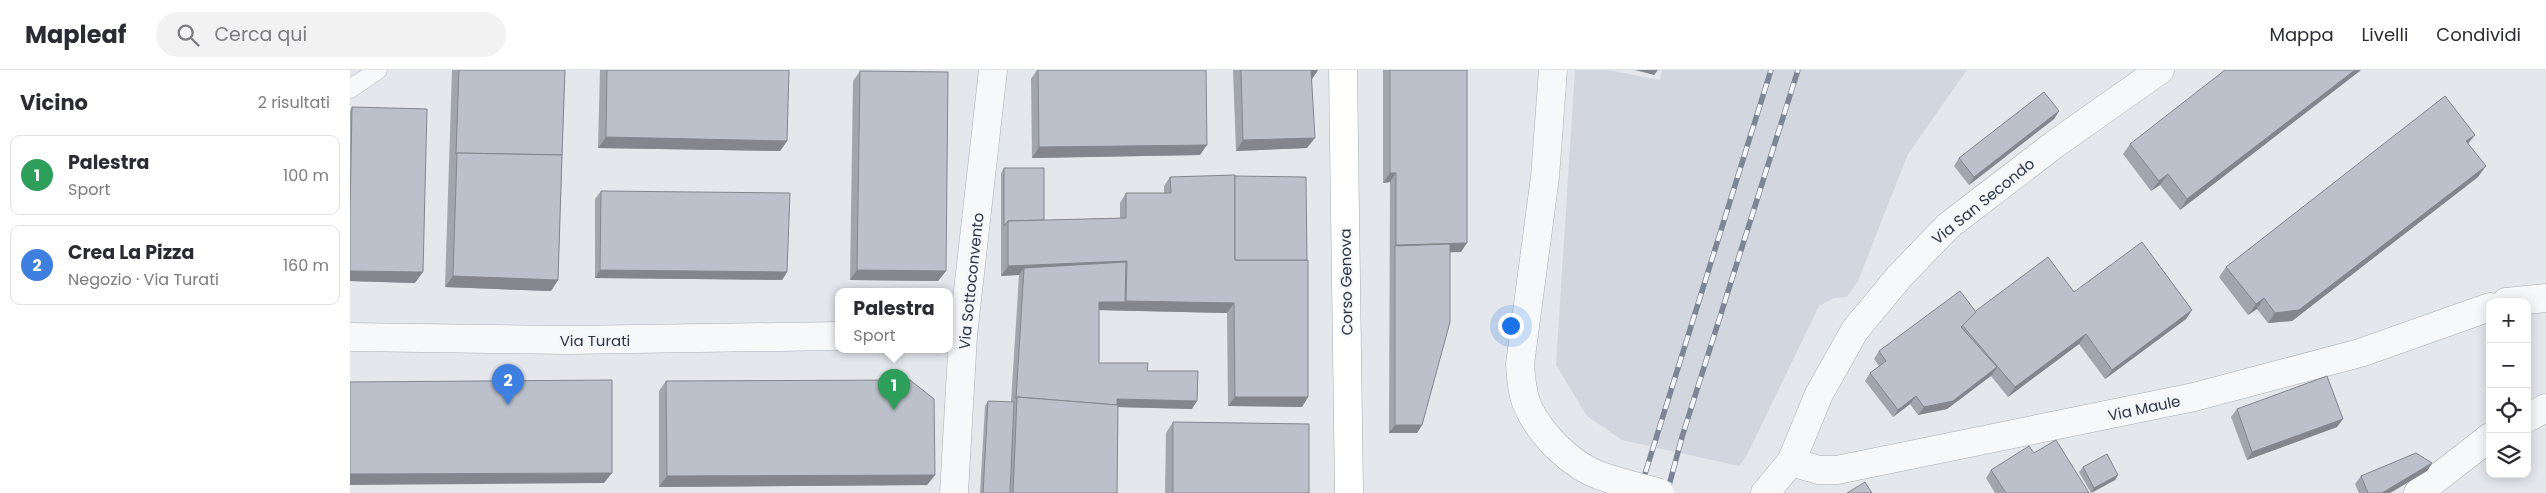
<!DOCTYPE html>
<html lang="it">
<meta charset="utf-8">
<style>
body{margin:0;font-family:Poppins,sans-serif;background:#f2f2f3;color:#2b2b33}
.controls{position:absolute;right:15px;bottom:15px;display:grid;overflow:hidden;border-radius:10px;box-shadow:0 2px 12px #0003}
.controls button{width:45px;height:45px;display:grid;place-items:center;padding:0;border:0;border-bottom:1px solid #e1e1e2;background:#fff;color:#2b2b33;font:25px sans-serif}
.you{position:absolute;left:1160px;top:255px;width:18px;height:18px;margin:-12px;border:4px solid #fff;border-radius:50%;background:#1a73e8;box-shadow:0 0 0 8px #1a73e833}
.badge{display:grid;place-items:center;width:32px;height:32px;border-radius:50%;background:#d1495b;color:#fff;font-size:16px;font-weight:700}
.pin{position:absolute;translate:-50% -41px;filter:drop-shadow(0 1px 2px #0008)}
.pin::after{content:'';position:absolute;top:26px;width:18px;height:15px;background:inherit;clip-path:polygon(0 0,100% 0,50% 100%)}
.popup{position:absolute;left:485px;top:218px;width:118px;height:65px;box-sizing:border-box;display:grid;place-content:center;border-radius:10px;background:#fff;filter:drop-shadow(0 1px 4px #0005);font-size:16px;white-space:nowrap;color:#7c7c81}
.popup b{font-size:19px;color:#2b2b33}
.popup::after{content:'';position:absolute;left:50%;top:100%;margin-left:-10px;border:10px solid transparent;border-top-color:#fff}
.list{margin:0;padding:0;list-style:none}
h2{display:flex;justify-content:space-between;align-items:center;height:65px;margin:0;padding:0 20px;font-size:21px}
h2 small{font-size:16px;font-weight:400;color:#7c7c81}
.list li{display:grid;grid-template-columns:32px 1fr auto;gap:15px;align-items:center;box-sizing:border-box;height:80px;margin:0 10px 10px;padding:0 10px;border:1px solid #e1e1e2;border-radius:10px}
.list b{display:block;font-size:19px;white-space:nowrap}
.list p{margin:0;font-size:16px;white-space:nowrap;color:#7c7c81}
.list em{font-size:16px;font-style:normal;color:#7c7c81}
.icon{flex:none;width:28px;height:28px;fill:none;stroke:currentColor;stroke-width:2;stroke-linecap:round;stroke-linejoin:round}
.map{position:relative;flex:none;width:2196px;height:423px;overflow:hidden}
header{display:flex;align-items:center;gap:30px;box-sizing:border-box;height:70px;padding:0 25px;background:#fff;border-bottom:1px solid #e1e1e2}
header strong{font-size:24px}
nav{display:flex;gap:28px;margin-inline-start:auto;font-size:18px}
.search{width:350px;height:45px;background:#f2f2f3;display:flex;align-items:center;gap:12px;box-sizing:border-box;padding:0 18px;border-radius:28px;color:#7c7c81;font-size:19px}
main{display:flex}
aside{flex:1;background:#fff}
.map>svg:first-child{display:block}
.built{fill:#d2d6de}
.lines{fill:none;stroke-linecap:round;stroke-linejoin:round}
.lane-casing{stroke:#a9aeb7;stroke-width:19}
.street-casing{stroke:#a9aeb7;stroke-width:29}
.primary-casing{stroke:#a3abb8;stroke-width:29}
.lane{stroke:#f7f8fa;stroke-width:18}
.street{stroke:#f7f8fa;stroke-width:28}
.primary{stroke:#fff;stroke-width:28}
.rail-casing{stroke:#7d8696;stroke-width:5.5}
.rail{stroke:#f4f6f9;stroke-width:4;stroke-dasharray:11;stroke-linecap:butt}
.street-bridge-casing{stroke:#a9aeb7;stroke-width:29;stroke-linecap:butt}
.street-bridge{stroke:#f7f8fa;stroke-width:28}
.wall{fill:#a1a5ae}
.shaded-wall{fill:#83868d}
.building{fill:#bbc0ca;stroke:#83868d}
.labels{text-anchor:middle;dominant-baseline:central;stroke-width:4;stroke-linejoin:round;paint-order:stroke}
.street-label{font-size:15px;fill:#2b3445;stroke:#f4f6f9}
</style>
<header>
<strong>Mapleaf</strong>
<div class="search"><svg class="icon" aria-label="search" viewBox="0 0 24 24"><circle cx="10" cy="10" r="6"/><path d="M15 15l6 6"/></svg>Cerca qui</div>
<nav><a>Mappa</a><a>Livelli</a><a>Condividi</a></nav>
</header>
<main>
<aside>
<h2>Vicino<small>2 risultati</small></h2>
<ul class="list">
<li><span class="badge" style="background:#2e9e5b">1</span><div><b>Palestra</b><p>Sport</p></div><em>100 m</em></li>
<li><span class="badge" style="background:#3f7fe0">2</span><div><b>Crea La Pizza</b><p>Negozio · Via Turati</p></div><em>160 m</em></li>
</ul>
</aside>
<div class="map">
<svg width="2196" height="423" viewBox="0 0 2196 423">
<rect width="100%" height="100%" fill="#e4e7ec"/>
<path class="built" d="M 1225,0 L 1258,0 L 1310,10 L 1312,0 L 1617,0 L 1558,84 L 1508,211 L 1497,227 L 1484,228 L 1469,236 L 1396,387 L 1389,396 L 1272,370 L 1237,346 L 1206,295 Z"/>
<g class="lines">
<g class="lane-casing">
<path id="lane" d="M 0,19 L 28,0"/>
</g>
<g class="street-casing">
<g id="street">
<path d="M 2156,232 L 2196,228"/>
<path d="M 0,267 L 220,270 L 489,266"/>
<path d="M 2177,348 L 2196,338"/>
<path d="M 1441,392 L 1469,400 L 1487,400 L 1844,327 L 2010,283 L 2140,237"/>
<path d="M 604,423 L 613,265 L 643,0"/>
<path d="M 1415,423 L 1441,392 L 1469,324 L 1505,260 L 1549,207 L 1598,156 L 1705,74 L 1810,0"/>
<path d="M 2068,423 L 2140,367"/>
</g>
</g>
<g class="primary-casing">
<path id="primary" d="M 993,0 L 999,423"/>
</g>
<use href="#lane" class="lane"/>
<use href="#street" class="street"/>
<use href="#primary" class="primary"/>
<g class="rail-casing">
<g id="rail">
<path d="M 1289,423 L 1421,0"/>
<path d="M 1317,423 L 1332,367 L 1448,0"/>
</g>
</g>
<use href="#rail" class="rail"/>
<g class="street-bridge-casing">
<path id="street-bridge" d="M 1203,0 L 1195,107 L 1170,294 C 1171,308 1172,326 1179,339 C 1192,366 1222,396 1251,406 C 1270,413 1290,417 1310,423"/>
</g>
<use href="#street-bridge" class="street-bridge"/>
</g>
<g class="wall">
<path d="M 102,0 L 215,0 L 208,210 L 201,221 L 95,217 Z"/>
<path d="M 250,0 L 439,0 L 437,71 L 430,81 L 248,78 Z"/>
<path d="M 687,0 L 856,0 L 850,85 L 682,88 L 681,9 Z"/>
<path d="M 883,0 L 968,0 L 962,9 L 957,78 L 886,81 Z"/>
<path d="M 1033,0 L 1117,0 L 1111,182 L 1100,182 L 1072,355 L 1067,363 L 1039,363 L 1040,112 L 1033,113 Z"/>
<path d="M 2011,0 L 1830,140 L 1810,115 L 1801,121 L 1773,84 L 1780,74 Z"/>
<path d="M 510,1 L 596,201 L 588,211 L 500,210 L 503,11 Z"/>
<path d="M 2,37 L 65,213 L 0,211 L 0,41 Z"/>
<path d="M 1709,41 L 1704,49 L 1619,115 L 1604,96 L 1609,88 Z"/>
<path d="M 2118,74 L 2128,107 L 1942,251 L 1918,253 L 1907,239 L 1898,245 L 1869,207 L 1876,197 Z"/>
<path d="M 654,98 L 694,150 L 770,148 L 770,133 L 776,123 L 814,123 L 814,116 L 820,107 L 885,106 L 958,327 L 952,337 L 878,336 L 877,243 L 749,240 L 749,293 L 797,301 L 842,339 L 768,337 L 767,423 L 780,423 L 630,423 L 635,336 L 638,331 L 661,332 L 669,205 L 651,206 L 651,103 Z"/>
<path d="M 251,121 L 437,202 L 432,210 L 245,208 L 245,129 Z"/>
<path d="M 1724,222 L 1842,240 L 1836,249 L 1755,309 L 1729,274 L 1658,327 L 1641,306 L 1597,339 L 1568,345 L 1560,334 L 1543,347 L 1515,311 L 1520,303 L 1529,296 L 1524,289 L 1529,281 L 1626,242 Z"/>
<path d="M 316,311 L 585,405 L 577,415 L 309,417 L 309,321 Z"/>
<path d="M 1887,339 L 1987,357 L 1897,390 L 1881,347 Z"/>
<path d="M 823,352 L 959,423 L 815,423 L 816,363 Z"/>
<path d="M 1684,383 L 1739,423 L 1645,423 L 1636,408 L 1641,400 Z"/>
<path d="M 2082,393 L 2077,401 L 2040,423 L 2009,423 L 2005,414 L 2011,406 Z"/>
<path d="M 1733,397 L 1768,405 L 1765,410 L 1741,423 L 1729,402 Z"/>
</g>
<g class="shaded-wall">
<path d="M 960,0 L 968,0 L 962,9 L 954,9 Z"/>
<path d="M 1285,0 L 1308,0 L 1304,5 Z"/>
<path d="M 2005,0 L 2011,0 L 1830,140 L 1837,129 Z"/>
<path d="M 1709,41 L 1704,49 L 1619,115 L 1624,107 Z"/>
<path d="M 2125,65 L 2117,75 L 2116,71 Z"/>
<path d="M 256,67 L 437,71 L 430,81 L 248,78 Z"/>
<path d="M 965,68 L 957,78 L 886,81 L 893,70 Z"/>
<path d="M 857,75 L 850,85 L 682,88 L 689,77 Z"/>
<path d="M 2136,96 L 2128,107 L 1942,251 L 1918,253 L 1925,243 Z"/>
<path d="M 1040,103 L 1046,103 L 1040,112 L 1033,113 Z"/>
<path d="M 1818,104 L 1810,115 L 1801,121 L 1809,111 Z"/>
<path d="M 1117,173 L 1111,182 L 1045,184 L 1045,176 L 1039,184 L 1046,175 Z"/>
<path d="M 777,191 L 770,200 L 674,198 L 669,205 L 651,206 L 658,196 Z"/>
<path d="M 250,200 L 437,202 L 432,210 L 245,208 Z"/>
<path d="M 507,200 L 596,201 L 588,211 L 500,210 Z"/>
<path d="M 0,201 L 73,202 L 65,213 L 0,211 Z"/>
<path d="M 103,206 L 208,210 L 201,221 L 95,217 Z"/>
<path d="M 1914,228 L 1907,239 L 1898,245 L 1906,234 Z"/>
<path d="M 776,231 L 884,233 L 877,243 L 743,240 L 749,232 L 775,232 Z"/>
<path d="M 1842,240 L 1836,249 L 1755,309 L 1762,300 Z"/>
<path d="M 1736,264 L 1729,274 L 1658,327 L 1665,317 Z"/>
<path d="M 1647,297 L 1642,305 L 1597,339 L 1568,345 L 1574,337 Z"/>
<path d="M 1566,326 L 1560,334 L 1543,347 L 1548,340 Z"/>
<path d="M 885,327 L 958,327 L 952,337 L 878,336 Z"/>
<path d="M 767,329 L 847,331 L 842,339 L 766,337 Z"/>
<path d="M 1993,349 L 1987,357 L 1897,390 L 1902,382 Z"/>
<path d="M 1045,355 L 1072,355 L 1067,363 L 1039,363 Z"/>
<path d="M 2082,393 L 2077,401 L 2040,423 L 2032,423 Z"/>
<path d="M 262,403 L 254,413 L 0,415 L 0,404 Z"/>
<path d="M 585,405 L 577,415 L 309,417 L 317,406 Z"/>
<path d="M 1768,405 L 1765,410 L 1741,423 L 1744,418 Z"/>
</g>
<g class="building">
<path d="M 109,0 L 215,0 L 212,85 L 107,83 L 106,84 Z"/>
<path d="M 257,0 L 439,0 L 437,71 L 256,67 Z"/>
<path d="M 688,0 L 856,0 L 857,75 L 689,77 Z"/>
<path d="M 891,0 L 961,0 L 965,68 L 893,70 Z"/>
<path d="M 1040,0 L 1117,0 L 1117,173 L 1046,175 L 1046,103 L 1040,103 Z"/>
<path d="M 1875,0 L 2005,0 L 1837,129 L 1818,104 L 1809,111 L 1780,74 Z"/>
<path d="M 510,1 L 598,2 L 596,201 L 507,200 Z"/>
<path d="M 1694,22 L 1709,41 L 1624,107 L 1609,88 Z"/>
<path d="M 2095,26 L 2125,65 L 2116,71 L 2136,96 L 1949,240 L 1925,243 L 1914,228 L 1906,234 L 1876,197 Z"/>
<path d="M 2,37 L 77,39 L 73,202 L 0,201 L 0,144 Z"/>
<path d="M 107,83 L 212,85 L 208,210 L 103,206 Z"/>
<path d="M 654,98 L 694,98 L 694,150 L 658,151 L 654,156 Z"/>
<path d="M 885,105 L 885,190 L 958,190 L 958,327 L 885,327 L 884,233 L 776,231 L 777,191 L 658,196 L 658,151 L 776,148 L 776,123 L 821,123 L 820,107 Z"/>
<path d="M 885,106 L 956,107 L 957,190 L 885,190 Z"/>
<path d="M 251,121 L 440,123 L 437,202 L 250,200 Z"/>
<path d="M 1792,172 L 1842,240 L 1762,300 L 1736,264 L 1665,317 L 1612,255 L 1627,240 L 1698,187 L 1724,222 Z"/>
<path d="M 1100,174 L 1100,252 L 1072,355 L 1045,355 L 1045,176 Z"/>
<path d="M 776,192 L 775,232 L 749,232 L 749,293 L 798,293 L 797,301 L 848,301 L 847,331 L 767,329 L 767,335 L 667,327 L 666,329 L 674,198 Z"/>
<path d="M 1610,221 L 1626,242 L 1611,257 L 1647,297 L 1603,331 L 1574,337 L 1566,326 L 1548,340 L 1520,303 L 1536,291 L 1529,281 Z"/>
<path d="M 1977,306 L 1993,349 L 1902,382 L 1887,339 Z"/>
<path d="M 262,310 L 262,403 L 0,404 L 0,312 Z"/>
<path d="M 560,310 L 584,329 L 585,405 L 317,406 L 316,311 Z"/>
<path d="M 667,327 L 768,335 L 767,423 L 663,423 Z"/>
<path d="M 638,331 L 664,332 L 660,423 L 633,423 Z"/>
<path d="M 823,352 L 959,354 L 959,423 L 823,423 Z"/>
<path d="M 1706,370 L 1739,423 L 1656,423 L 1641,400 L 1679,376 L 1684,383 Z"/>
<path d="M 2066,383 L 2082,393 L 2032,423 L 2018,423 L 2011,406 Z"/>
<path d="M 1757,384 L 1768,405 L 1744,418 L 1733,397 Z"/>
<path d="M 1515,412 L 1522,423 L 1497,423 Z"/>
</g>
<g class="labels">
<g class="street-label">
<text transform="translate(1633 131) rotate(-39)">Via San Secondo</text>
<text transform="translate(621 211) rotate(-84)">Via Sottoconvento</text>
<text transform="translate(996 212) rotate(-91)">Corso Genova</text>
<text x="245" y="270">Via Turati</text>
<text transform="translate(1794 338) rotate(-12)">Via Maule</text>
</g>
</g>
</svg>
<div class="controls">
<button>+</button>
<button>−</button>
<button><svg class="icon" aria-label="locate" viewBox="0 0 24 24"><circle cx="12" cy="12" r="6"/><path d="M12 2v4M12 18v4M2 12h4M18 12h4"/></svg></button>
<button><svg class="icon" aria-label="layers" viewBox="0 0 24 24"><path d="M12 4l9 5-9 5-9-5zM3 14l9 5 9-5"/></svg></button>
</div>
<div class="you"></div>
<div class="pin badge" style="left:544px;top:340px;background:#2e9e5b">1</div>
<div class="popup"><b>Palestra</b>Sport</div>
<div class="pin badge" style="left:158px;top:335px;background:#3f7fe0">2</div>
</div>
</main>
